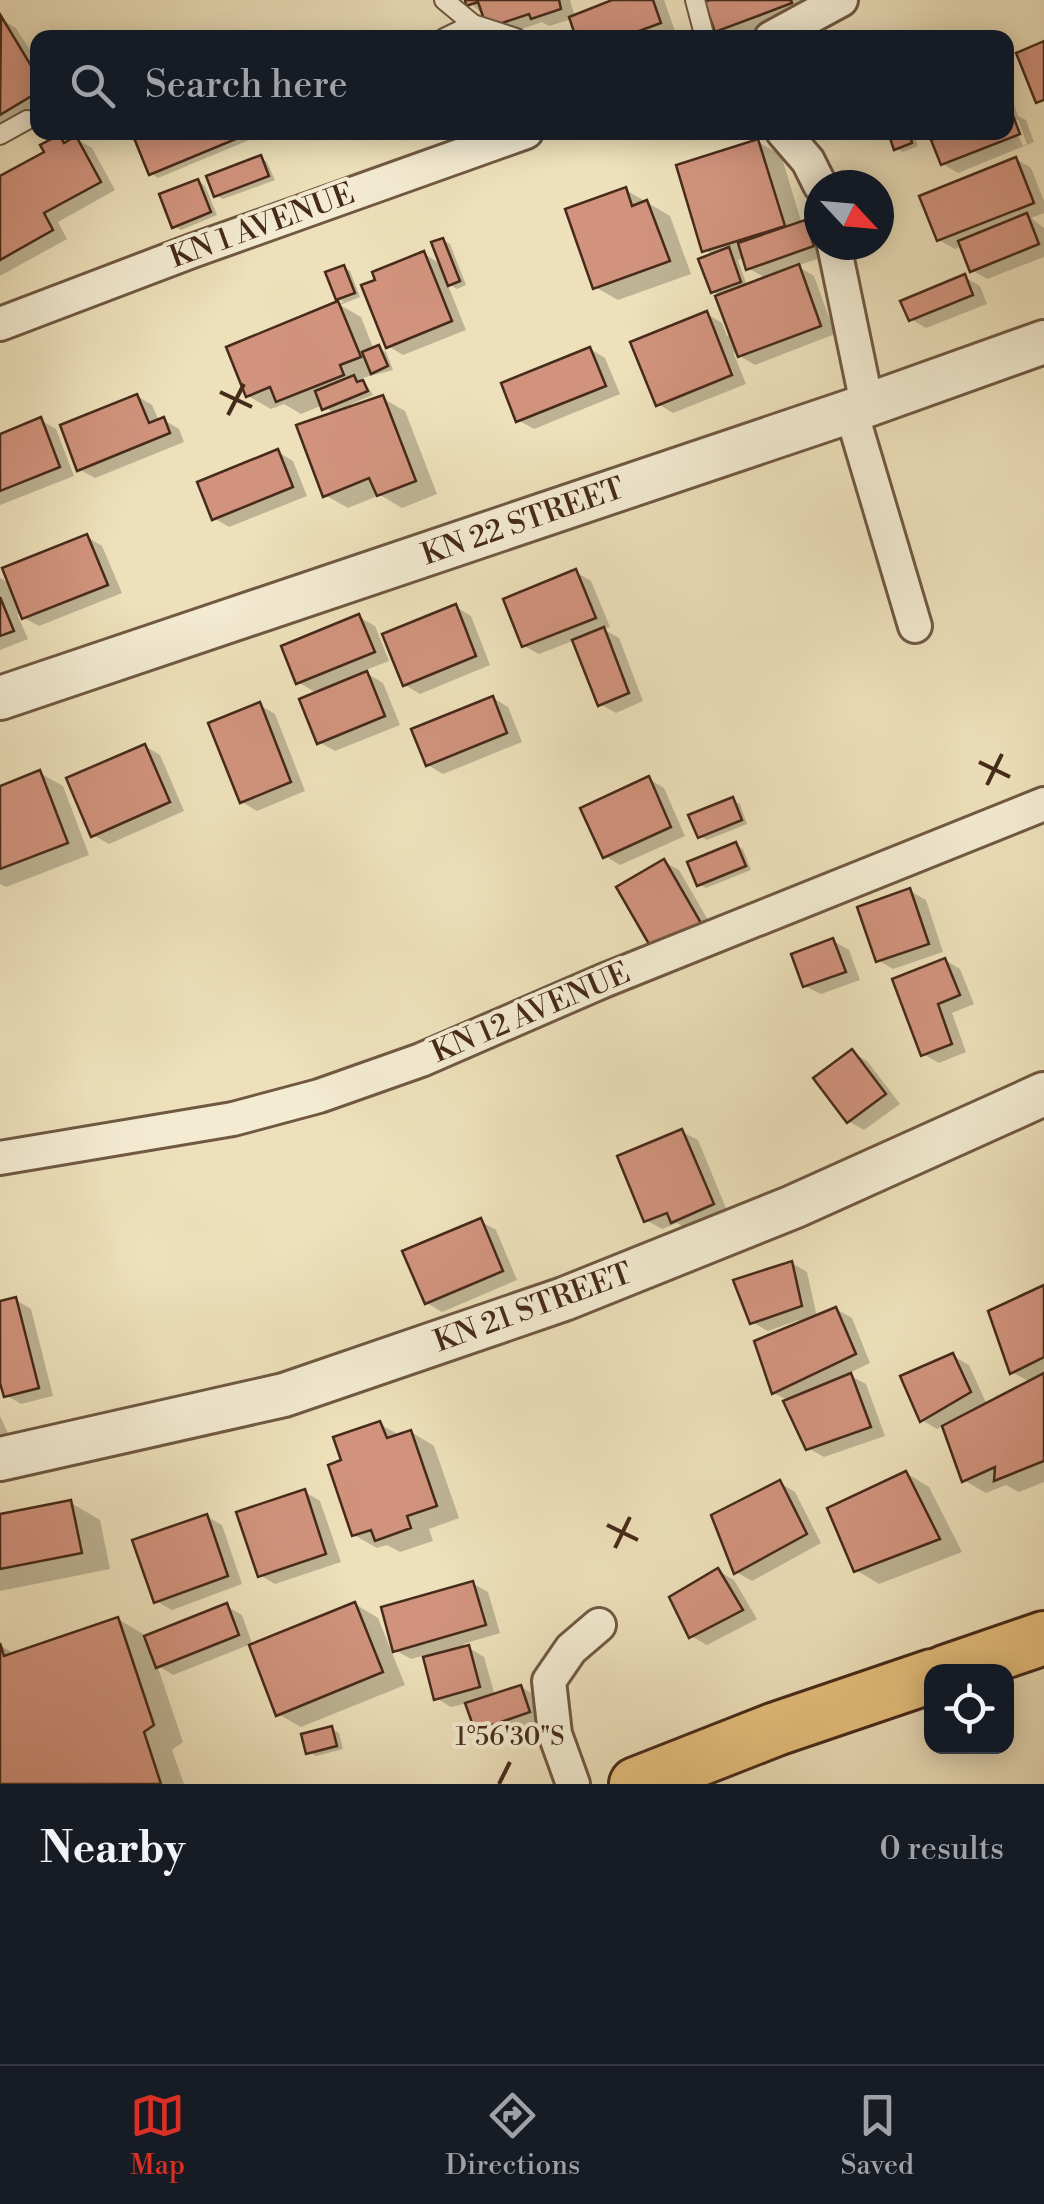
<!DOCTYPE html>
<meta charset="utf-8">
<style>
body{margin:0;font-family:"Libre Bodoni",serif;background:#20242c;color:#f1f3f6}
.controls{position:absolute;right:30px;bottom:30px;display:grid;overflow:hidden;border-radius:20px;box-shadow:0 5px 25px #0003}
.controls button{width:90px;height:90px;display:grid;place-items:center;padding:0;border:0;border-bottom:2px solid #363941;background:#171b24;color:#f1f3f6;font:50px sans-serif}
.compass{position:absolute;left:804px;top:170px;width:90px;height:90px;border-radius:50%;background:#171b24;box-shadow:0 5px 25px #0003;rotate:116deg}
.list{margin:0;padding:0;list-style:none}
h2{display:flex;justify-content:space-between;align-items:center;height:130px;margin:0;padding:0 40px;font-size:42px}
h2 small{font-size:32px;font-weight:400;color:#9ea1a6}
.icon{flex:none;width:55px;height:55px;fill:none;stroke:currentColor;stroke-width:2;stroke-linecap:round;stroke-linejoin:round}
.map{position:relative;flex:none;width:1044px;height:1784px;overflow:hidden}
.search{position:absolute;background:#171b24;box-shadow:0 5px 25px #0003;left:30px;right:30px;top:30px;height:110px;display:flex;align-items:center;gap:25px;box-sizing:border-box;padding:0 35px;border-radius:20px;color:#9ea1a6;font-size:38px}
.sheet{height:280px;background:#171b24}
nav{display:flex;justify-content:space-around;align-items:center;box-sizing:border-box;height:140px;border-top:2px solid #363941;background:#171b24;font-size:28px;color:#9ea1a6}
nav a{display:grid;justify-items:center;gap:5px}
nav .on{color:#d93025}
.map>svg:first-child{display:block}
.shadow{fill:#0003;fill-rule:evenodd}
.building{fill:#d1937d;stroke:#462a1a;stroke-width:2.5}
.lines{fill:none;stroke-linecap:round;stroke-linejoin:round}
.service-casing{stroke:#705842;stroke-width:22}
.minor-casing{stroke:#705842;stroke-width:38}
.tertiary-casing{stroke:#705842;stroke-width:48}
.primary-casing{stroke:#462a1a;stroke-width:58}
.service{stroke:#f3ebd2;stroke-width:18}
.minor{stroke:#f3ebd2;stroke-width:32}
.tertiary{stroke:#f3ebd2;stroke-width:42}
.primary{stroke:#e6c07d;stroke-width:52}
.ticks{fill:none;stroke:#462a1a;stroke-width:4}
.labels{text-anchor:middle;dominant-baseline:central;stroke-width:8;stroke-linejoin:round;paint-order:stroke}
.street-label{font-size:30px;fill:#462a1a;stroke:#f3ebd2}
.ticks-label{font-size:25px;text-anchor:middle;fill:#462a1a;stroke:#f3ebd2;stroke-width:8;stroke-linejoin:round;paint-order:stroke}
</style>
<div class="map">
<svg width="1044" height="1784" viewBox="0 0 1044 1784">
<rect width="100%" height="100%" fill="#ede0ba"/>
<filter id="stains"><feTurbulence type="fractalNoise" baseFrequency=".002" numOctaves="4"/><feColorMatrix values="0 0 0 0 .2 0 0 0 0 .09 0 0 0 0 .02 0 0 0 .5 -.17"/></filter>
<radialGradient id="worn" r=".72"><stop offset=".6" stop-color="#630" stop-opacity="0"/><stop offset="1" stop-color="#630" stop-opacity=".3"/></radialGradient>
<g class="shadow">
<path d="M 467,0 L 570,0 L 575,17 L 615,0 L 664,0 L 675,31 L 657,38 L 578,38 L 572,19 L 549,26 L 542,22 L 504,35 Z"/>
<path d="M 716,0 L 824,0 L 772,38 L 730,38 L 717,30 Z"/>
<path d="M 1,19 L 16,28 L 38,63 L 38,109 L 0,132 Z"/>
<path d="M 1006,81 L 1018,116 L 1026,120 L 1034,142 L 958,173 L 943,164 L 932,142 L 916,132 L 1006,132 ZM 1012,120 L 1018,120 L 1027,144 L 1023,146 Z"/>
<path d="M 153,132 L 252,132 L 254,138 L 158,178 L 151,173 Z"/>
<path d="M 891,132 L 913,132 L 918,146 L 903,152 L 896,148 Z"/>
<path d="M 59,137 L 69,143 L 76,139 L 92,148 L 115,190 L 58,222 L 67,239 L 0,276 L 0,176 L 47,153 Z"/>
<path d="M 758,142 L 781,155 L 802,224 L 819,231 L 819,245 L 828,255 L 797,266 L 814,276 L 835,334 L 755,365 L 733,352 L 746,384 L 673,413 L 658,404 L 707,314 L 722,323 L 727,336 L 732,334 L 721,296 L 713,292 L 714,255 L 705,250 ZM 745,258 L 748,268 L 767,279 L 747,286 L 738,260 Z"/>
<path d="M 260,157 L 267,162 L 275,180 L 223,199 L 216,195 Z"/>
<path d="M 1016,159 L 1031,168 L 1044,201 L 1044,213 L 1031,218 L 1044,228 L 1044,257 L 987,279 L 972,270 L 962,246 L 955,249 L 939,240 Z"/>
<path d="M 198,181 L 205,186 L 217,215 L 181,230 L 174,226 Z"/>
<path d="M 626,190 L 670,216 L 691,274 L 618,300 L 595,287 Z"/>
<path d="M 443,240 L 450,244 L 466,285 L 457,289 L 447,283 L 466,330 L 403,355 L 388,346 L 424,254 L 442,265 Z"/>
<path d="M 343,267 L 350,271 L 360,297 L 340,305 L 361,317 L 374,350 L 379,348 L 386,352 L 393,370 L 362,378 L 373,395 L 351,404 L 352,408 L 382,398 L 405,411 L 437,494 L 402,508 L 380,495 L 348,508 L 325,495 L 335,414 L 323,405 L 301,414 L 284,404 L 271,409 L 248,396 L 230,348 L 344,302 L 338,299 Z"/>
<path d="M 964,277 L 980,286 L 987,304 L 926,328 L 911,319 Z"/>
<path d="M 590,349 L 605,358 L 620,394 L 534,429 L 518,420 Z"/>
<path d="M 137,396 L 152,405 L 159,421 L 164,420 L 179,429 L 184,442 L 95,478 L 79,469 Z"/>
<path d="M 40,420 L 56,429 L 74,476 L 0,505 L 0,436 Z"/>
<path d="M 278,452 L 293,461 L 307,496 L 229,527 L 214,518 Z"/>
<path d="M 87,537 L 102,546 L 122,593 L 39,626 L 17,614 L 28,639 L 0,650 L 0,578 L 11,584 Z"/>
<path d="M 576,572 L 591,581 L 610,627 L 603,629 L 619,638 L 643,701 L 616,713 L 600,704 L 575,640 L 539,654 L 524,646 Z"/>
<path d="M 456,607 L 471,616 L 490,665 L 420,694 L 405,685 Z"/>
<path d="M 359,617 L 375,626 L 389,661 L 363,671 L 383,683 L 400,725 L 335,751 L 319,742 L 318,694 L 298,682 Z"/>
<path d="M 493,698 L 508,707 L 522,742 L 443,774 L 428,765 Z"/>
<path d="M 260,705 L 275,714 L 305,791 L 257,811 L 242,802 Z"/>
<path d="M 145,746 L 160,755 L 184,811 L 109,844 L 93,835 Z"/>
<path d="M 40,773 L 63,786 L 89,855 L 6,887 L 0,884 L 0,788 Z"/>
<path d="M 649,779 L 664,788 L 685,836 L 620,865 L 605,856 Z"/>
<path d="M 732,800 L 740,804 L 747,824 L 707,840 L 700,836 Z"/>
<path d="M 736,845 L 743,849 L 751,870 L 706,888 L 699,884 Z"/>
<path d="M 664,862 L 679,870 L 715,932 L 670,958 Z"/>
<path d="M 910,891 L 926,900 L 943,952 L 893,969 L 878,960 Z"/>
<path d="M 833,941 L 849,950 L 860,980 L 821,994 L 805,986 Z"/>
<path d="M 945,960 L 960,969 L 974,1004 L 952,1013 L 966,1052 L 939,1063 L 923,1054 Z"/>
<path d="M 852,1052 L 867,1061 L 900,1104 L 864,1130 L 848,1121 Z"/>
<path d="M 682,1132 L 698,1140 L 728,1213 L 688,1230 L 677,1223 L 662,1229 L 646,1220 Z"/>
<path d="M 480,1221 L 496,1230 L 517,1280 L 442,1312 L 427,1303 Z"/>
<path d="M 792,1263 L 807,1272 L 817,1317 L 836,1309 L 852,1318 L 870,1363 L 847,1374 L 866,1384 L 885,1436 L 824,1457 L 808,1448 L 789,1401 L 774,1393 L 801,1324 L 799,1320 L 768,1331 L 752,1322 Z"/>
<path d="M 1044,1287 L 1044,1482 L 1019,1492 L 1006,1485 L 986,1493 L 964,1480 L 945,1425 L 937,1429 L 922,1420 L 953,1356 L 969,1365 L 987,1405 L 1030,1382 L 1012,1372 Z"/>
<path d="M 16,1300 L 31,1309 L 53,1396 L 21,1404 L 6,1395 L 0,1373 L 0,1304 Z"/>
<path d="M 0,1416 L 16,1451 L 0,1458 Z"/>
<path d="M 380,1424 L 401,1436 L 411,1432 L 434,1446 L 459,1518 L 429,1529 L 433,1541 L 400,1552 L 387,1545 L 377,1548 L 354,1535 L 344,1462 Z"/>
<path d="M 906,1473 L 929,1487 L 962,1552 L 879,1584 L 856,1570 Z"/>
<path d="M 780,1483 L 795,1492 L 821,1543 L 752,1581 L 736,1572 Z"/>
<path d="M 305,1492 L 320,1501 L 341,1562 L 275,1584 L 260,1575 Z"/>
<path d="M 71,1503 L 100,1520 L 110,1569 L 0,1591 L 0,1517 Z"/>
<path d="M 206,1516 L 222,1525 L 242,1584 L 172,1610 L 156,1601 Z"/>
<path d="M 718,1571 L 734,1580 L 757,1619 L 707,1645 L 691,1636 Z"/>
<path d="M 472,1583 L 488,1592 L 500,1633 L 463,1644 L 484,1657 L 495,1696 L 521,1687 L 536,1696 L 544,1721 L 492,1738 L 477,1729 L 468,1703 L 451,1707 L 436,1698 L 425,1655 L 411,1659 L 395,1650 Z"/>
<path d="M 355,1604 L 378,1618 L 405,1685 L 301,1727 L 278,1714 L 251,1644 L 173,1675 L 157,1665 L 183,1742 L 172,1750 L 184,1784 L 0,1784 L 0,1645 L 16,1655 L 118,1619 L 148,1637 L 226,1606 L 242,1615 L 253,1646 Z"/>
<path d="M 332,1729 L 339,1733 L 343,1749 L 316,1756 L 309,1752 Z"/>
</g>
<g class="building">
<path d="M 465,0 L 559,0 L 561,9 L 531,19 L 529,14 L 487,28 L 478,2 L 466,6 Z"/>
<path d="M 612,0 L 653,0 L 661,23 L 620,38 L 576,38 L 569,17 Z"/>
<path d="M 709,0 L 791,0 L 792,3 L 715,32 L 704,2 Z"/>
<path d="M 1,16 L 38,77 L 38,92 L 0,115 Z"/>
<path d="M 1044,41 L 1044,100 L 1036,103 L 1016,53 Z"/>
<path d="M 1010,108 L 1020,134 L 941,165 L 931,140 L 951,132 L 1006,132 L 1006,110 Z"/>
<path d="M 146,132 L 248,132 L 248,134 L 149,175 L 134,138 Z"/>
<path d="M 888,132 L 909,132 L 912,143 L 894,150 Z"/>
<path d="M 59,135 L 64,143 L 76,136 L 101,182 L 44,213 L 53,230 L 0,260 L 0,176 L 44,152 L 40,145 Z"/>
<path d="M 758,139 L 785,226 L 702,252 L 676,165 Z"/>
<path d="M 261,155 L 269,176 L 214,197 L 206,176 Z"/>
<path d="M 1016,157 L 1034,203 L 937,241 L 919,196 Z"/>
<path d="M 198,179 L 211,212 L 172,228 L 159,194 Z"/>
<path d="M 626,187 L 632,206 L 647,200 L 670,261 L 593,289 L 565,209 Z"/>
<path d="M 1027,213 L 1039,244 L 970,272 L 958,241 Z"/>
<path d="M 805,220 L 814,246 L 746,270 L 738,243 Z"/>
<path d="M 443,238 L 460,281 L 448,286 L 431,242 Z"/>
<path d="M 729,247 L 741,282 L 711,293 L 698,259 Z"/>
<path d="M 424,251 L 452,321 L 386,348 L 361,285 L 375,280 L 372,272 Z"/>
<path d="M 799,264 L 821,326 L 738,357 L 715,296 Z"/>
<path d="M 344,265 L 355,293 L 336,300 L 325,272 Z"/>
<path d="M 965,274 L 973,295 L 909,321 L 900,301 Z"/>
<path d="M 338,301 L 361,357 L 340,365 L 344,375 L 276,402 L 270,387 L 246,397 L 226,347 Z"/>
<path d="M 707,311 L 732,375 L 656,406 L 630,342 Z"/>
<path d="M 379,345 L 388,366 L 371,374 L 362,352 Z"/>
<path d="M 590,347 L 606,386 L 516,422 L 501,383 Z"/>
<path d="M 354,375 L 357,382 L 363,380 L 368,391 L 322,410 L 315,391 Z"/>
<path d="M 137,394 L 149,423 L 164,417 L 170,433 L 77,471 L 60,425 Z"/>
<path d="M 383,395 L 416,481 L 377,496 L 369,478 L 323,497 L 296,425 Z"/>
<path d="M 41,417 L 60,467 L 0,491 L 0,434 Z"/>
<path d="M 278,449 L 293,487 L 212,520 L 197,482 Z"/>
<path d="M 87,534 L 108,585 L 22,619 L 2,568 Z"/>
<path d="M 576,569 L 596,618 L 522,647 L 503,599 Z"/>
<path d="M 0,597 L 14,631 L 0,636 Z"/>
<path d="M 456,604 L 476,656 L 403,686 L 382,634 Z"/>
<path d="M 359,614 L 375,652 L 296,684 L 281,646 Z"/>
<path d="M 604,627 L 629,693 L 598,706 L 572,640 Z"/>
<path d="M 367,671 L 385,716 L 317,744 L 299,699 Z"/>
<path d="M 493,696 L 507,733 L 426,766 L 411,729 Z"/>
<path d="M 260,702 L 291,782 L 240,803 L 208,723 Z"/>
<path d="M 145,744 L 170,802 L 91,837 L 66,778 Z"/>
<path d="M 40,770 L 68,843 L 0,869 L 0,786 Z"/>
<path d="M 649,776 L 671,827 L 603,858 L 580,808 Z"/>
<path d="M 733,797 L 742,820 L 698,838 L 688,815 Z"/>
<path d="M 736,842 L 746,866 L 697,886 L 687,862 Z"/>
<path d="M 664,859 L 701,923 L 653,951 L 616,887 Z"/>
<path d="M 910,888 L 929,944 L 876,962 L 857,907 Z"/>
<path d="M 833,938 L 846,972 L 803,987 L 791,954 Z"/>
<path d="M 945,958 L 960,995 L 938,1004 L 952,1044 L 921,1056 L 892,979 Z"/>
<path d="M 852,1049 L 886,1094 L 847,1123 L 813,1078 Z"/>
<path d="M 682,1129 L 714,1204 L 671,1223 L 667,1213 L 644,1222 L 617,1156 Z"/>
<path d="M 481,1218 L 503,1271 L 425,1304 L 402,1251 Z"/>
<path d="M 792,1261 L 802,1306 L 750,1324 L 733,1280 Z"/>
<path d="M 1044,1285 L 1044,1357 L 1010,1374 L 988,1311 Z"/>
<path d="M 16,1297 L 39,1388 L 4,1397 L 0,1383 L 0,1301 Z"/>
<path d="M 836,1307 L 856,1354 L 772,1394 L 754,1341 Z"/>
<path d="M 953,1353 L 971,1392 L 920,1422 L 900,1376 Z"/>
<path d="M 851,1373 L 871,1427 L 806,1450 L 783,1401 Z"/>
<path d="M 1044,1373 L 1044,1461 L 994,1481 L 995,1467 L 962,1482 L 942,1426 Z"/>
<path d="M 380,1421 L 387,1438 L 411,1430 L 437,1506 L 407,1516 L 411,1528 L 375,1541 L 371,1530 L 352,1536 L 328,1465 L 341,1460 L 333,1437 Z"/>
<path d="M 906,1471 L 940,1539 L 854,1572 L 827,1508 Z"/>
<path d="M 780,1480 L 807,1534 L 734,1574 L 711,1515 Z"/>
<path d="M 305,1489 L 326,1554 L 258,1577 L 236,1512 Z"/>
<path d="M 71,1500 L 82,1553 L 0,1569 L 0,1514 Z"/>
<path d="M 207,1514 L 228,1576 L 154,1603 L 132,1540 Z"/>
<path d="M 718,1568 L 743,1610 L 689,1638 L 669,1597 Z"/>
<path d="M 473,1581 L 486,1625 L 393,1652 L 381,1607 Z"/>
<path d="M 355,1602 L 383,1672 L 276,1716 L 249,1645 Z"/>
<path d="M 227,1603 L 239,1635 L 156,1668 L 144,1636 Z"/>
<path d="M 118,1617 L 154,1725 L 144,1732 L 161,1784 L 0,1784 L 0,1643 L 4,1656 Z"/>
<path d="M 469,1645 L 480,1687 L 434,1700 L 423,1657 Z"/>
<path d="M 521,1685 L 530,1712 L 475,1731 L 465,1703 Z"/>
<path d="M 332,1726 L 337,1746 L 306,1754 L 301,1734 Z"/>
</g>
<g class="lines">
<g class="service-casing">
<g id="service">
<path d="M 444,0 L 473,24 L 516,38"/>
<path d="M 695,0 L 705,38"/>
<path d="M 444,38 L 473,24"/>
<path d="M 0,135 L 27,120"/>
</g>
</g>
<g class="minor-casing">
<g id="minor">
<path d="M 771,38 L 841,0"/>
<path d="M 783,132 L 808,161 L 820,185"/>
<path d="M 834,245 L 867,404"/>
<path d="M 0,324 L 192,251 L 526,132"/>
<path d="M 851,411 L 915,626"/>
<path d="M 0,1158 L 233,1119 L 319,1096 L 421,1060 L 603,981 L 1044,804"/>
<path d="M 573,1784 L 555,1734 L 549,1681 L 571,1649 L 599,1625"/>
</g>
</g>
<g class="tertiary-casing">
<g id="tertiary">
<path d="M 0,698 L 851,411 L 1044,342"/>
<path d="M 0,1459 L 284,1395 L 564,1299 L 793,1207 L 1044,1094"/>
</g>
</g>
<g class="primary-casing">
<g id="primary">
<path d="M 945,1672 L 1044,1638"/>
<path d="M 636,1784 L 776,1729 L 932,1676"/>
</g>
</g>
<use href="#service" class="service"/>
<use href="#minor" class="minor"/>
<use href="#tertiary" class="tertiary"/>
<use href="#primary" class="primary"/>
</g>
<path class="ticks" d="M 220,392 L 252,407M 228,415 L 244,384M 979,762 L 1010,777M 987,785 L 1002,754M 607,1525 L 638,1540M 615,1548 L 630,1517M 499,1784 L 510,1762"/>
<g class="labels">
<g class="street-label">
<text transform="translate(262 226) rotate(-20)">KN 1 AVENUE</text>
<text transform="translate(523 522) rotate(-19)">KN 22 STREET</text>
<text transform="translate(531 1013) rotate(-23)">KN 12 AVENUE</text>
<text transform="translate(533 1308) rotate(-20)">KN 21 STREET</text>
</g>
</g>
<g class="ticks-label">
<text x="510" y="1745">1°56'30"S</text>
</g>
<rect width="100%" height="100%" filter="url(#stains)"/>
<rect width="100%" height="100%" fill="url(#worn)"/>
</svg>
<div class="controls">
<button><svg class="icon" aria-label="locate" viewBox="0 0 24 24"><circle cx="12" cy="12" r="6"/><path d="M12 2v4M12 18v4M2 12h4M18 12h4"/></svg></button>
</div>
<svg class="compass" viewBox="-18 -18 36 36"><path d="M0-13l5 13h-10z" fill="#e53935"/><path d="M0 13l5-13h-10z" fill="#9ea1a6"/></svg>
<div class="search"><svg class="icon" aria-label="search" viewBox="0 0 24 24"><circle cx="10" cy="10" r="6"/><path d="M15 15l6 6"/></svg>Search here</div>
</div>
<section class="sheet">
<h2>Nearby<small>0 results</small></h2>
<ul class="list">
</ul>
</section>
<nav>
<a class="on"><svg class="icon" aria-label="map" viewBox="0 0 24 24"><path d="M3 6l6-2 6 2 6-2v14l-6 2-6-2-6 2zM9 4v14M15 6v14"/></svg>Map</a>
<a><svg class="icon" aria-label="directions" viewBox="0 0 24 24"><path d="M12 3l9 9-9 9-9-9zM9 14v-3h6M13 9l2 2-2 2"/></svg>Directions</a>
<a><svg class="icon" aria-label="saved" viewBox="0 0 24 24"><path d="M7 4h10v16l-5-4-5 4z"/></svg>Saved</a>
</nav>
